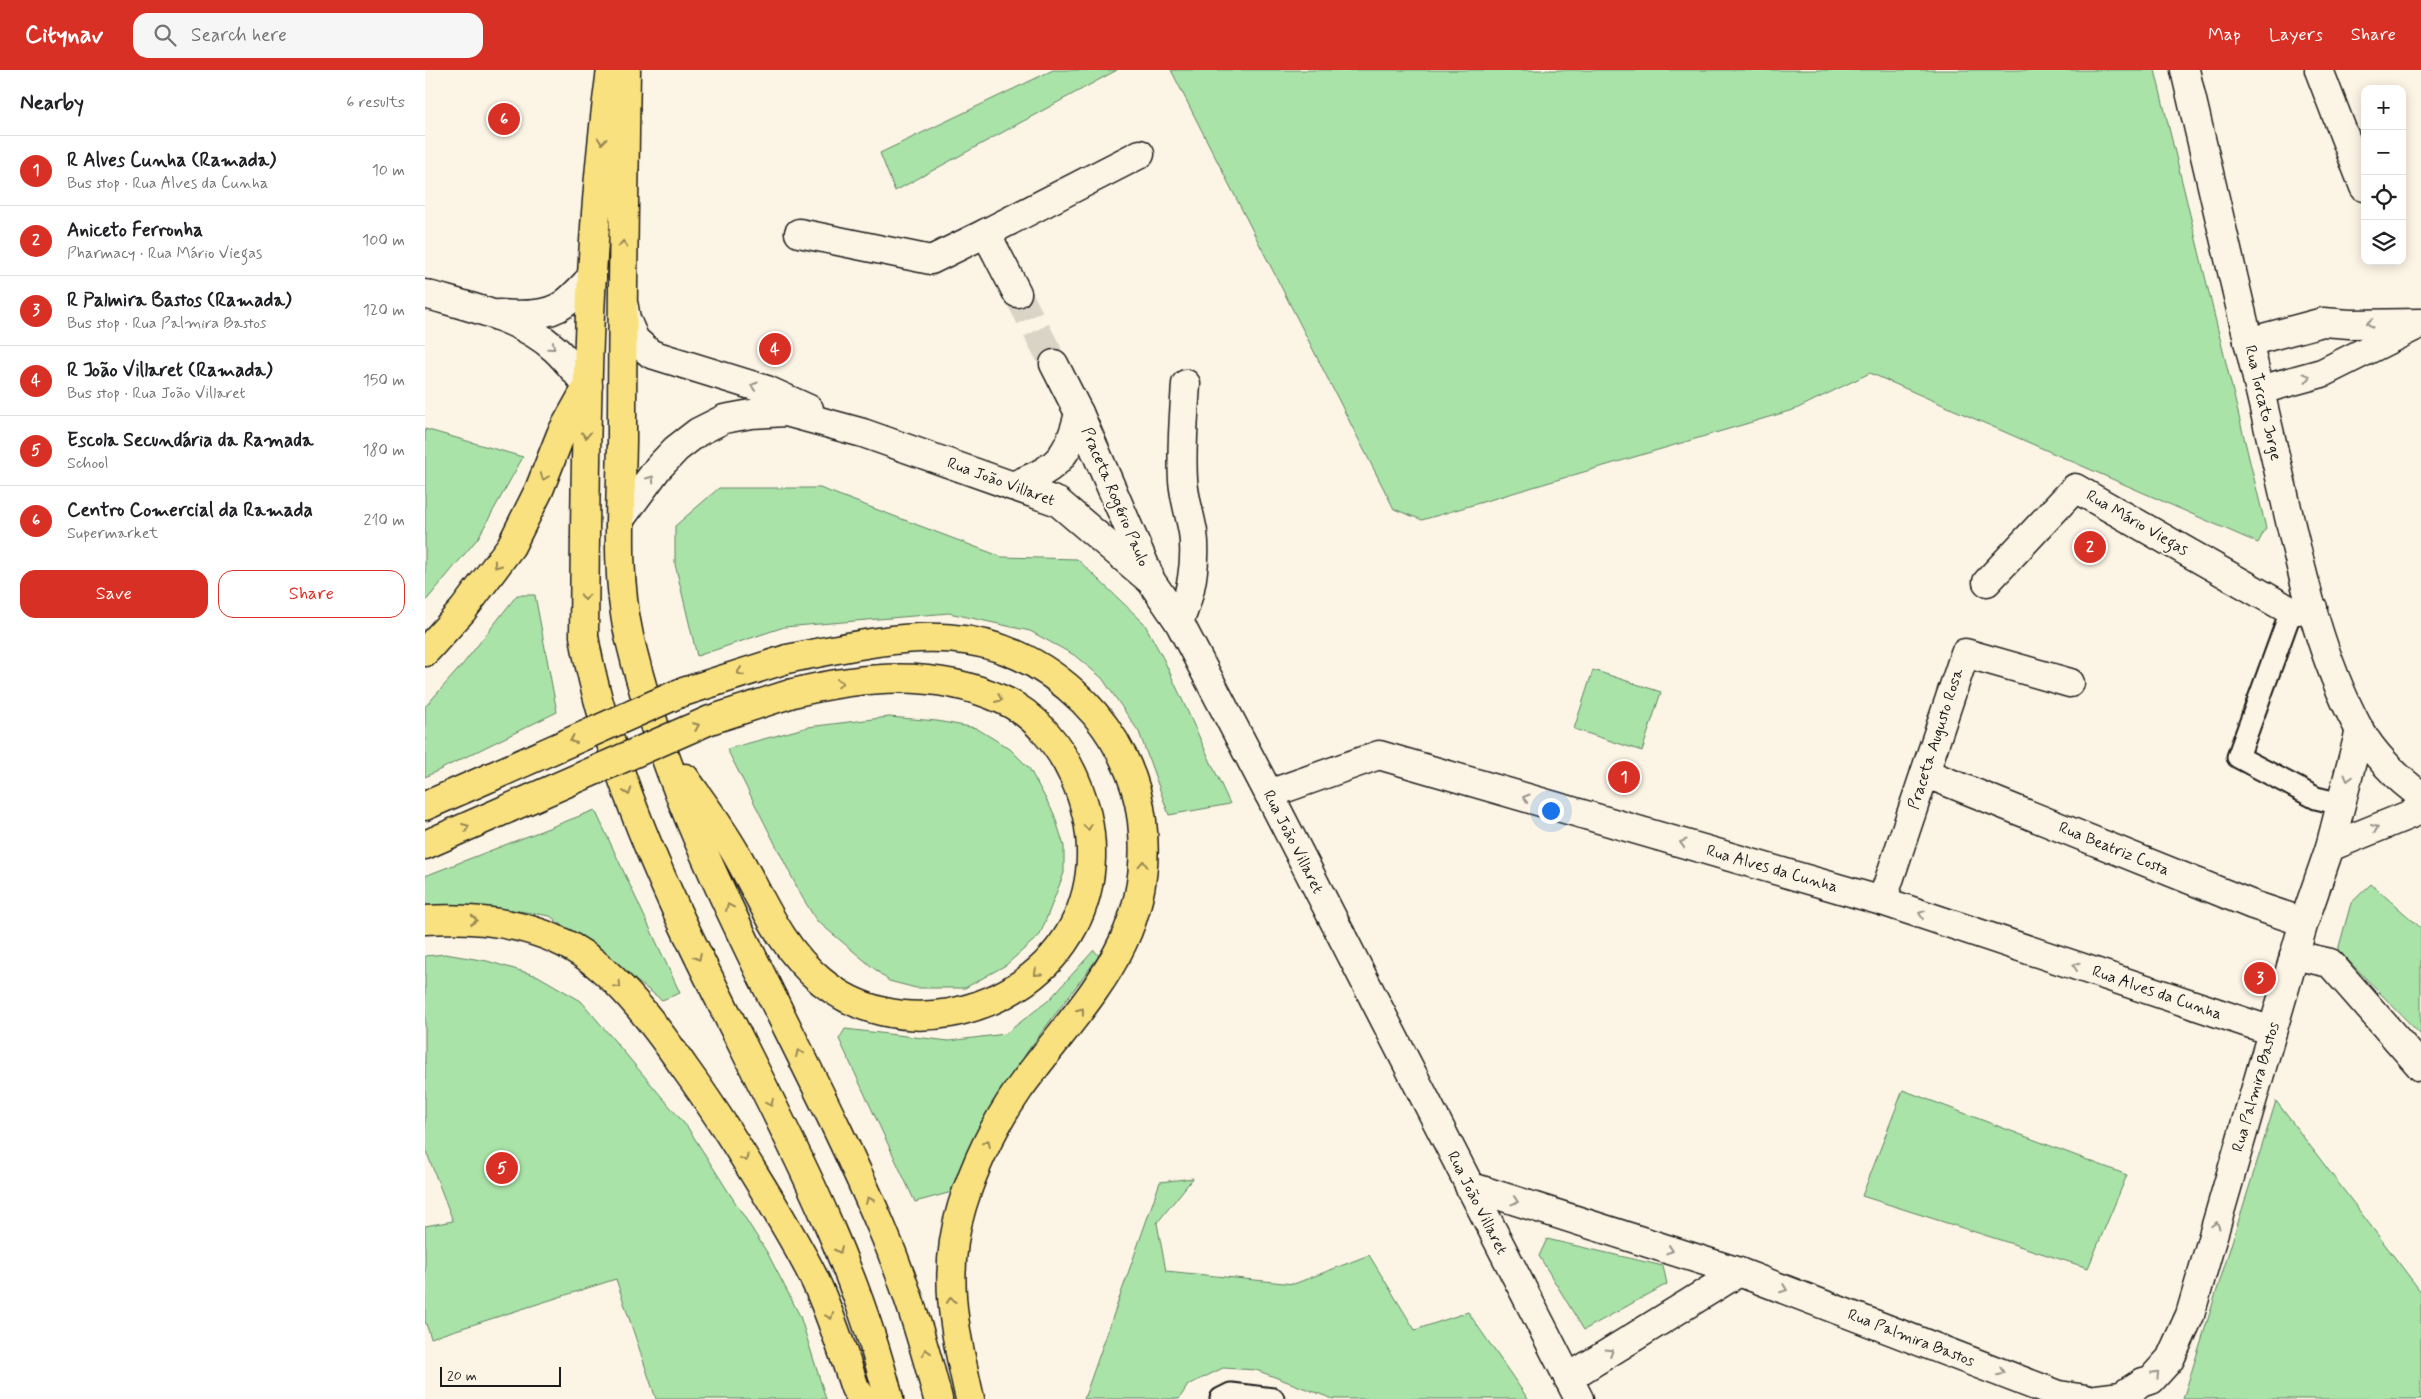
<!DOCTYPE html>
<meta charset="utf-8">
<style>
body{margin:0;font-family:Mynerve,sans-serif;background:#f6f6f6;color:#202124}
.controls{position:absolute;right:15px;top:15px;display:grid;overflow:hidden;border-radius:10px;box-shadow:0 2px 12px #0003}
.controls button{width:45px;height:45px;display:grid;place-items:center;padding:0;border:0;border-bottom:1px solid #e0e0e0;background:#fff;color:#202124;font:25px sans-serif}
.scale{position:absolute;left:15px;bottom:12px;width:121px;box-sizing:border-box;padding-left:5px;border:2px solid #1c1c1c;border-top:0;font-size:14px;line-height:18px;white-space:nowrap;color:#1c1c1c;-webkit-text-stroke:4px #fcf5e5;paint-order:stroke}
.you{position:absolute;left:1125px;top:740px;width:18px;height:18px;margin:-12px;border:4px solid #fff;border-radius:50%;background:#1a73e8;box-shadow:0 0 0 8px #1a73e833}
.badge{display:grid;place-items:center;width:32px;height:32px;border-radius:50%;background:#d93025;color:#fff;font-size:16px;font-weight:700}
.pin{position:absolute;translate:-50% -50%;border:2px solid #fff;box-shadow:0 1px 5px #0006}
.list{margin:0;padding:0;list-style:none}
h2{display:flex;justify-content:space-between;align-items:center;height:65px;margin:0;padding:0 20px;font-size:21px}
h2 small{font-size:16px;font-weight:400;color:#757577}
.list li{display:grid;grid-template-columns:32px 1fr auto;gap:15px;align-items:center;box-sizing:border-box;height:70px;padding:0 20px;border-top:1px solid #e0e0e0}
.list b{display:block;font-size:19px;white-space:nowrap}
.list p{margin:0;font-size:16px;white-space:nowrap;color:#757577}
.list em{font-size:16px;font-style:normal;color:#757577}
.actions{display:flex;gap:10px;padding:15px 20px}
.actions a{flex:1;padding:11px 0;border:1px solid #d93025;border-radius:15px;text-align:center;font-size:18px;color:#d93025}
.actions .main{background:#d93025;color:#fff}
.icon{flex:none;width:28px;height:28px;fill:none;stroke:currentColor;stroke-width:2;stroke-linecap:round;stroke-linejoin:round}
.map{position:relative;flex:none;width:1996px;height:1329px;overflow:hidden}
header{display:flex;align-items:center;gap:30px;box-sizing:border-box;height:70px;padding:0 25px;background:#d93025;color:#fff}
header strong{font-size:24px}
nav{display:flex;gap:28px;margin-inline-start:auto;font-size:18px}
.search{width:350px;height:45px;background:#f6f6f6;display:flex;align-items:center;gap:12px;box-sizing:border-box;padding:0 18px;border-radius:15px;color:#757577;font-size:19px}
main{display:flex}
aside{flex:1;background:#fff}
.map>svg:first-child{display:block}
.green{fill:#a9e3a8;stroke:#628062}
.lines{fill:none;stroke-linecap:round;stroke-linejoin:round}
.street-tunnel{stroke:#dad4c7;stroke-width:28;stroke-dasharray:28 14;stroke-linecap:butt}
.lane-casing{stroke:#1c1c1c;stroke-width:25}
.street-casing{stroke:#1c1c1c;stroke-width:31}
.secondary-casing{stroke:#1c1c1c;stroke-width:31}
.primary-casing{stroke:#1c1c1c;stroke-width:31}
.lane{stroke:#fcf5e5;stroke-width:21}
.street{stroke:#fcf5e5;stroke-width:28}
.secondary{stroke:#fcf5e5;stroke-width:28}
.primary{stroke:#fae180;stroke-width:28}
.primary-bridge-casing{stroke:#1c1c1c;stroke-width:31;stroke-linecap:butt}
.primary-bridge{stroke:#fae180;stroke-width:28}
.oneway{stroke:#968853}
.oneway2{stroke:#97938b}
.labels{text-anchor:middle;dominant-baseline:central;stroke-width:4;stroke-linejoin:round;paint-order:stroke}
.street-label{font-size:16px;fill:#1c1c1c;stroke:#fcf5e5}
</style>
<header>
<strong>Citynav</strong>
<div class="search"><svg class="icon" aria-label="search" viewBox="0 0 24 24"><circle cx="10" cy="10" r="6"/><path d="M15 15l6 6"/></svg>Search here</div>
<nav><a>Map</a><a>Layers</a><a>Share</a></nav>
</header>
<main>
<aside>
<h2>Nearby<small>6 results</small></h2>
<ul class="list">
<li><span class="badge">1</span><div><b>R Alves Cunha (Ramada)</b><p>Bus stop · Rua Alves da Cunha</p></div><em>10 m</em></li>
<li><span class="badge">2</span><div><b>Aniceto Ferronha</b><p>Pharmacy · Rua Mário Viegas</p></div><em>100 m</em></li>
<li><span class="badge">3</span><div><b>R Palmira Bastos (Ramada)</b><p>Bus stop · Rua Palmira Bastos</p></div><em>120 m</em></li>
<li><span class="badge">4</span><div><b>R João Villaret (Ramada)</b><p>Bus stop · Rua João Villaret</p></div><em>150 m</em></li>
<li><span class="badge">5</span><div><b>Escola Secundária da Ramada</b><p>School</p></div><em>180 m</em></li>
<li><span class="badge">6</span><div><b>Centro Comercial da Ramada</b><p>Supermarket</p></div><em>210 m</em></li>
</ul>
<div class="actions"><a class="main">Save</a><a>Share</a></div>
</aside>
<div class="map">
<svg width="1996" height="1329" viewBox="0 0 1996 1329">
<rect width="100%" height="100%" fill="#fcf5e5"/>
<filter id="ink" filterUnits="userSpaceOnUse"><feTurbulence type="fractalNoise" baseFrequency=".02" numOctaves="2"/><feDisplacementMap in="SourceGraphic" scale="10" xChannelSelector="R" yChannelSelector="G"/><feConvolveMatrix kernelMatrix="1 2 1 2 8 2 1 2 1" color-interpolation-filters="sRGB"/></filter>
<g filter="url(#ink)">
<g class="green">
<path d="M 628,0 L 692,0 L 470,121 L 455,83 Z"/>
<path d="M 746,0 L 1730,0 L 1841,458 L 1833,473 L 1445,303 L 1371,339 L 997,450 L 969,439 Z"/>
<path d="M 0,359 L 98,387 L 53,468 L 0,532 Z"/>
<path d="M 294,418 L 395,418 L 577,487 L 652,489 L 719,553 L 739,590 L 805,734 L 744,745 L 714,662 L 677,608 L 649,585 L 605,561 L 524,543 L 359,557 L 272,586 L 250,494 L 250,456 Z"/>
<path d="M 92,525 L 110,525 L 132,642 L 0,707 L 0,637 L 38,594 Z"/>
<path d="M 1168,600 L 1236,622 L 1217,681 L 1149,659 Z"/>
<path d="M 464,647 L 512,651 L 551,658 L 585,679 L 604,698 L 629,744 L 639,776 L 639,803 L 615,865 L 581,895 L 540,918 L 491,918 L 464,911 L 391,850 L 376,825 L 302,679 L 383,657 Z"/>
<path d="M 170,740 L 255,923 L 237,930 L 125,846 L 75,838 L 20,836 L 0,839 L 0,806 Z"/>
<path d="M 1946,814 L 1996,858 L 1996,965 L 1913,880 L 1926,833 Z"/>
<path d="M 669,880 L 674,886 L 602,982 L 527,1122 L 490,1132 L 414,969 L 420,959 L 524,971 L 580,964 L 624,930 Z"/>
<path d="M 20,884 L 62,891 L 113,906 L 156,931 L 263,1058 L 343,1184 L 375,1246 L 401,1329 L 231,1329 L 191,1209 L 6,1268 L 0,1251 L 0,1156 L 28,1151 L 0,1078 L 0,886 Z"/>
<path d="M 1478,1020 L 1702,1105 L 1663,1198 L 1437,1126 Z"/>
<path d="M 1851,1031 L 1996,1222 L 1996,1329 L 1758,1329 Z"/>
<path d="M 768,1108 L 732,1153 L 741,1201 L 869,1214 L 944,1185 L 990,1260 L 1043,1242 L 1103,1329 L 908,1329 L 831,1300 L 798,1298 L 763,1315 L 754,1329 L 659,1329 L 735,1112 Z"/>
<path d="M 1122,1169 L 1238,1196 L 1242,1214 L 1159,1260 L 1114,1186 Z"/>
</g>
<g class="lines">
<path class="street-tunnel" d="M 592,223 L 629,294"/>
<g class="lane-casing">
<g id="lane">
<path d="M 1866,541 L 1813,687 L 1891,728 L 1916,734"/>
<path d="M 796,1329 L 806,1324 L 848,1329"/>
</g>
</g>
<g class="street-casing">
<g id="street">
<path d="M 1894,0 L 1939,117"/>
<path d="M 374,163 L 506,190 L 561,163 L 592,223"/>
<path d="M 561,163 L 715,84"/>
<path d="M 0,224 C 44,237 95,247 130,279 C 142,290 152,304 163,316"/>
<path d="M 199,237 L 201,249 L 210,270 L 226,284 L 342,320 L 384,339"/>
<path d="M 74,244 C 95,245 121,247 139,234 C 149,227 158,216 167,207"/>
<path d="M 1823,272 L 1898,252 L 1925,254 L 1996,253"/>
<path d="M 629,294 L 654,343 L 724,505"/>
<path d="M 1835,320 L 1897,303 L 1991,256"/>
<path d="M 587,416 C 630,399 643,390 654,343"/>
<path d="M 196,448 L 233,398 L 251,379 L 273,362 L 299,349 L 326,344 L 361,342 L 438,363 L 633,432 L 726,511 L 754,552 L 844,724 L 1154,1329"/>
<path d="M 1562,512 L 1650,418 L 1866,541 L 1888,538"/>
<path d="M 754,552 C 766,525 772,492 768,462 C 765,445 759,427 758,410 C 756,378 759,346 761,314"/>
<path d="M 1500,703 L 1828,835 L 1879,852"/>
<path d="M 844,724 L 954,685 L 1457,831 L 1847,961"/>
<path d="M 1905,777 L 1996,740"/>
<path d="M 1457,831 L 1540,583 L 1645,613"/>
<path d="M 1869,885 L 1905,893 L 1996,997"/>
<path d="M 1044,1116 L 1314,1202 L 1634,1325 L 1661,1329"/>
<path d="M 1143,1308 L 1314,1202"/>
<path d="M 1672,1329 L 1696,1326 L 1718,1312 L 1726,1310 L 1745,1289 L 1765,1245 L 1879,852 L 1905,777 L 1935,660"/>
</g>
</g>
<g class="secondary-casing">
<path id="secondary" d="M 1760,0 C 1790,130 1821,260 1851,390 C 1872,479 1889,575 1933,657 C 1947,682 1972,709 1996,725"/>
</g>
<g class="primary-casing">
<g id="primary">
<path d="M 186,0 C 160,188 161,377 159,566 C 167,615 182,663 198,710 C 272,922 410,1110 464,1329"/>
<path d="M 201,0 C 199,124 197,247 197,371 C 196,435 190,503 204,566 C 253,776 373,960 456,1156 C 480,1212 498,1270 513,1329"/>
<path d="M 0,582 L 38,540 L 86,476 L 114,420 L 136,364 L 160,321"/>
<path d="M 362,589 C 475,566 567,542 658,631 C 690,663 712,706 717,751 C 731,872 657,931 594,1019 C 569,1055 550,1094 537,1136 C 516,1204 530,1262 545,1329"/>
<path d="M 260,708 C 279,735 298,760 314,789 C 338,832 356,878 396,911 C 432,941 479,951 525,943 C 640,920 697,815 649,707 C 635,676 610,644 578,630 C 511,599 437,606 368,623"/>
<path d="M 0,736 L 66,707"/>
<path d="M 0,775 L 82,739"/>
<path d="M 0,850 C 54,847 110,853 156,883 C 196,909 232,958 259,997 C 291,1041 319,1087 347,1133 C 363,1161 381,1189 394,1219 C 408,1252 419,1285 430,1318 L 438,1329"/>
</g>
</g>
<use href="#lane" class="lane"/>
<use href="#street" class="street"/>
<use href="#secondary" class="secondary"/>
<use href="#primary" class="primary"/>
<g class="primary-bridge-casing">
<g id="primary-bridge">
<path d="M 66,707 L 255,623 L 362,589"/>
<path d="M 82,739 L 285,650 L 368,623"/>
</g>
</g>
<use href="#primary-bridge" class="primary-bridge"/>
</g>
<defs><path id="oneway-chevron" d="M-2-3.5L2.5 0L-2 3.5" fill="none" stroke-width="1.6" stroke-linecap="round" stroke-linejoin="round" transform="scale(1.25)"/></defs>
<g class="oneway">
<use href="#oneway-chevron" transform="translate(177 71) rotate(96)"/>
<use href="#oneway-chevron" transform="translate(198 174) rotate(-89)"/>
<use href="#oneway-chevron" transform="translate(161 365) rotate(91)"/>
<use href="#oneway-chevron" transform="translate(119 407) rotate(111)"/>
<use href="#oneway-chevron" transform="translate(72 495) rotate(125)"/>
<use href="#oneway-chevron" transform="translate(160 527) rotate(91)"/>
<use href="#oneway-chevron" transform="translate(315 602) rotate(162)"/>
<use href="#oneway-chevron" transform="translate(415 613) rotate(-7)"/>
<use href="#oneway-chevron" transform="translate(574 629) rotate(23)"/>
<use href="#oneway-chevron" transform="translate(271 656) rotate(-23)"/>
<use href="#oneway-chevron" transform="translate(148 670) rotate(156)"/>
<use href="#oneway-chevron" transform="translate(203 722) rotate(71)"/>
<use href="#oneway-chevron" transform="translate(41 757) rotate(-23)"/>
<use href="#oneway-chevron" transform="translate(663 757) rotate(83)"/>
<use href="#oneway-chevron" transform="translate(718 794) rotate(-87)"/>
<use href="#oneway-chevron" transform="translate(304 837) rotate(-115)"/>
<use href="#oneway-chevron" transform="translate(49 850) rotate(3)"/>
<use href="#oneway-chevron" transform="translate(273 887) rotate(64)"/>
<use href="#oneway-chevron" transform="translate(612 903) rotate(138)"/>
<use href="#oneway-chevron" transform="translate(193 915) rotate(47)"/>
<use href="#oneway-chevron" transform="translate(656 941) rotate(-52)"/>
<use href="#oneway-chevron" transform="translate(374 983) rotate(-116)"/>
<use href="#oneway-chevron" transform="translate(345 1033) rotate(64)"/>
<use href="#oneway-chevron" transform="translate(562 1073) rotate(-64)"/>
<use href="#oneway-chevron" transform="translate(320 1088) rotate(61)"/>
<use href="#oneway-chevron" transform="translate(444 1130) rotate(-114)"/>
<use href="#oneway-chevron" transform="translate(414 1180) rotate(66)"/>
<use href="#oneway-chevron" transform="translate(526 1230) rotate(-95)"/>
<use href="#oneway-chevron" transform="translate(405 1246) rotate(68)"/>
<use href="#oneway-chevron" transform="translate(501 1282) rotate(-107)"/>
</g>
<g class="oneway2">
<use href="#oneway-chevron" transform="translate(1945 253) rotate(178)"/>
<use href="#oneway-chevron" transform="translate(127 277) rotate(41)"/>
<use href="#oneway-chevron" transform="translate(1882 307) rotate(-15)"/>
<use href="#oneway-chevron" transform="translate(329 316) rotate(-163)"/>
<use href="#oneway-chevron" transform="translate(226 409) rotate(-55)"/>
<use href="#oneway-chevron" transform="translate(1923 708) rotate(105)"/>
<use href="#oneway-chevron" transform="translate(1101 728) rotate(-164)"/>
<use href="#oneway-chevron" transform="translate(1950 758) rotate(-23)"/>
<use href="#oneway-chevron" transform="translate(1258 773) rotate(-164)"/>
<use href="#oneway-chevron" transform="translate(1497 844) rotate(-161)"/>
<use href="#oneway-chevron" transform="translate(1651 896) rotate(-161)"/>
<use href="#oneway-chevron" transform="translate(1090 1131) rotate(18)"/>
<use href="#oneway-chevron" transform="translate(1791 1155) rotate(-74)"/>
<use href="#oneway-chevron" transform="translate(1245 1180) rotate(18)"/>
<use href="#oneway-chevron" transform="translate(1359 1219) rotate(21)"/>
<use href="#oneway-chevron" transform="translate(1185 1282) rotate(-32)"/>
<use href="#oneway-chevron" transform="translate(1576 1302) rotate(21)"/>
<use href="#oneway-chevron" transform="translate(1731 1304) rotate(-46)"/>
</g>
</g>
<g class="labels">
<g class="street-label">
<text transform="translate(1838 333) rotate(77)">Rua Torcato Jorge</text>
<text transform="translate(576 412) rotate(20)">Rua João Villaret</text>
<text transform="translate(690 427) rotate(67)">Praceta Rogério Paulo</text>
<text transform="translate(1712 453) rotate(30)">Rua Mário Viegas</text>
<text transform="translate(1511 669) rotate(-72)">Praceta Augusto Rosa</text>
<text transform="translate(868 772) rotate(63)">Rua João Villaret</text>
<text transform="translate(1689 779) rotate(22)">Rua Beatriz Costa</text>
<text transform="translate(1347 799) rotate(16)">Rua Alves da Cunha</text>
<text transform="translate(1732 923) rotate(19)">Rua Alves da Cunha</text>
<text transform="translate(1831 1017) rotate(-74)">Rua Palmira Bastos</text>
<text transform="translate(1052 1133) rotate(63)">Rua João Villaret</text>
<text transform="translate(1486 1268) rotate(21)">Rua Palmira Bastos</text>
</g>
</g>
</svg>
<div class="controls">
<button>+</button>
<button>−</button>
<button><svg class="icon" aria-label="locate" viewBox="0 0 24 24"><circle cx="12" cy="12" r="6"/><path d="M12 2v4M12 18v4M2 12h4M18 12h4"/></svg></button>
<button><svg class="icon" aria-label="layers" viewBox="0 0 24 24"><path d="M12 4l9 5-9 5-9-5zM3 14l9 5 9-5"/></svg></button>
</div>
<div class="scale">20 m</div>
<div class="you"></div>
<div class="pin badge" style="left:1199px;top:707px">1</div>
<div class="pin badge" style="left:1665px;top:477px">2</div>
<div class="pin badge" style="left:1835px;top:908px">3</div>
<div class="pin badge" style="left:350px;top:279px">4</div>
<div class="pin badge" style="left:77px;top:1098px">5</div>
<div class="pin badge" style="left:79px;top:49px">6</div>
</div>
</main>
